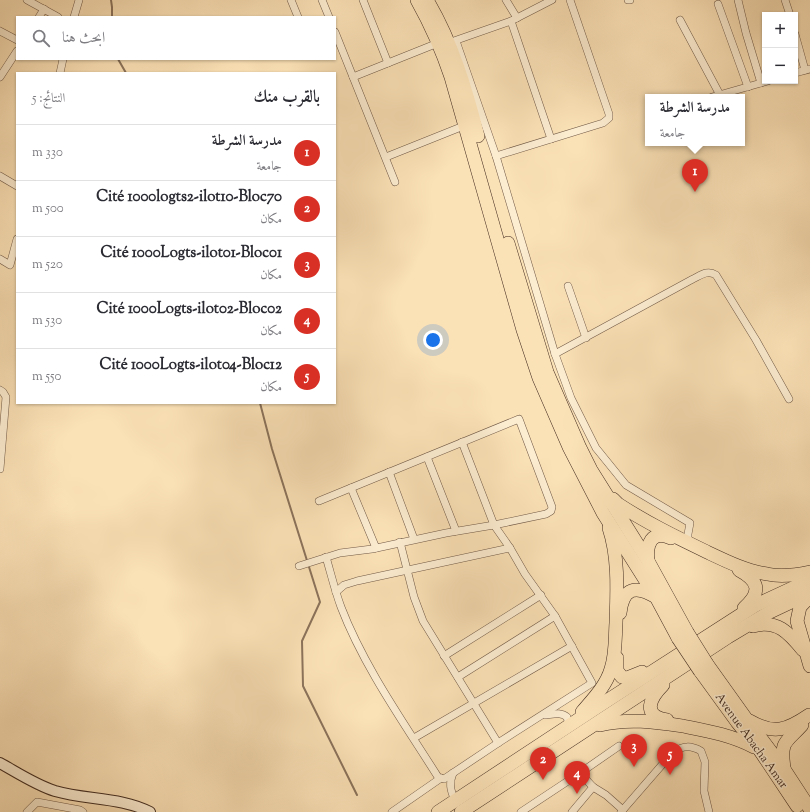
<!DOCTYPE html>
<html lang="ar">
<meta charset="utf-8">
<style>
body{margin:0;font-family:"Sorts Mill Goudy",Amiri,serif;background:#f7f7f7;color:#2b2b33;direction:rtl}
.controls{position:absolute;right:12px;top:12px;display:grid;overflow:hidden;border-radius:0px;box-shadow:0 1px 3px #0004}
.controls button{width:36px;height:36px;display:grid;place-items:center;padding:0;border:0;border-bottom:1px solid #e1e1e2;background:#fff;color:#2b2b33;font:20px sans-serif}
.you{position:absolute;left:433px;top:340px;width:14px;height:14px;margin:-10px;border:3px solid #fff;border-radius:50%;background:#1a73e8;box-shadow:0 0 0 6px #1a73e833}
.badge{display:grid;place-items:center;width:26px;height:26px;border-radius:50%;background:#d93025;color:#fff;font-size:13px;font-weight:700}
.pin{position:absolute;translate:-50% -33px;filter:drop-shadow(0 1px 2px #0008)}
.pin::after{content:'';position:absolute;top:21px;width:14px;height:12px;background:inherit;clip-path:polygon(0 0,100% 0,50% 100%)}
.popup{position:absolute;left:645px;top:94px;width:100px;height:52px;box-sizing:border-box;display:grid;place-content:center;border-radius:0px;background:#fff;filter:drop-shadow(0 1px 3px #0005);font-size:13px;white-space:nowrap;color:#7c7c81}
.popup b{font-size:15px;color:#2b2b33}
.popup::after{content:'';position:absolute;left:50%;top:100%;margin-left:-8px;border:8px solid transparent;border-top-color:#fff}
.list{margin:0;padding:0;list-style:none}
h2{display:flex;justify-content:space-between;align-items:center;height:52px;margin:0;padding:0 16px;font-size:17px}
h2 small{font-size:13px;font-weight:400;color:#7c7c81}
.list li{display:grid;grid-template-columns:26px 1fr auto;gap:12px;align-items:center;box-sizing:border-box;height:56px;padding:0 16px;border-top:1px solid #e1e1e2}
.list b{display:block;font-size:15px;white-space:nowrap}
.list p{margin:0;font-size:13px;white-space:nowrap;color:#7c7c81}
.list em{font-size:13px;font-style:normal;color:#7c7c81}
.icon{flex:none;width:22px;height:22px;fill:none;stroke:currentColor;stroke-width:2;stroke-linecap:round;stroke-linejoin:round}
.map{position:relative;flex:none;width:810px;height:812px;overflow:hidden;direction:ltr}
.search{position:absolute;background:#fff;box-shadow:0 1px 3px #0004;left:16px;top:16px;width:320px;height:44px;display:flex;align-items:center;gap:10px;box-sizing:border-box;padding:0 14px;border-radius:0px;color:#7c7c81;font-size:15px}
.panel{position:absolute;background:#fff;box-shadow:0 1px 3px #0004;left:16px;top:72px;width:320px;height:332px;border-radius:0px;direction:rtl}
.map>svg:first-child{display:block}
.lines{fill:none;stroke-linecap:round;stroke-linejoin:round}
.stream{stroke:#8b735b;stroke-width:2}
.street-casing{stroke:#705946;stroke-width:8}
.secondary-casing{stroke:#422c20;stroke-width:12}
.highway-casing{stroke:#422c20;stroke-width:14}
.street{stroke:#fcecd0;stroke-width:7}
.secondary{stroke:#fcecd0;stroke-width:10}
.highway{stroke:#fbe1b6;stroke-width:13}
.highway-bridge-casing{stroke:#422c20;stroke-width:14;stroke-linecap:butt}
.highway-bridge{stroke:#fbe1b6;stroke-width:13}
.labels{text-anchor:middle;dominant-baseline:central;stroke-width:3;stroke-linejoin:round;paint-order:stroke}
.street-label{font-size:12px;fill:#422c20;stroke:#fcecd0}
</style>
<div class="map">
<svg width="810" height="812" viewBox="0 0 810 812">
<rect width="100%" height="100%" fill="#fbe1b6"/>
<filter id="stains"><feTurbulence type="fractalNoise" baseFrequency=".005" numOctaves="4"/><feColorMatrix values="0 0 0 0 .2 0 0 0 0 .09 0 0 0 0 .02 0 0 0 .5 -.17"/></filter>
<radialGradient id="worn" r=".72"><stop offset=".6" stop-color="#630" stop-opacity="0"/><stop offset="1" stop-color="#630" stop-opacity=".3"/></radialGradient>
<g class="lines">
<g class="stream">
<path d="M 111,0 L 112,7 L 112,17"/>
<path d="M 118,59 L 126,73"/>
<path d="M 260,403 L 272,449 L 320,602 L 302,641 L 303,686 L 357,795"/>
</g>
<g class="street-casing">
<g id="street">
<path d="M 27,0 L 58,17"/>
<path d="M 291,0 L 298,17"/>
<path d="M 322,0 L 329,17"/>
<path d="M 363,0 L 388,63"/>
<path d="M 506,0 L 517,18"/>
<path d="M 628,0 L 630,0"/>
<path d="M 738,0 L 746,33 L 761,83 L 768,81"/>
<path d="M 785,0 L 790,15"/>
<path d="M 718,4 L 748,87"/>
<path d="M 39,17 L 44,9"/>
<path d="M 74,17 L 79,0"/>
<path d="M 680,20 L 720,95"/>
<path d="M 511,21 L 551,139"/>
<path d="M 0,31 L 17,40"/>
<path d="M 335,32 L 395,182"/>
<path d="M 795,34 L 805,70"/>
<path d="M 456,41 L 496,156 L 555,354 L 571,398 L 596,448 L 626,485 L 690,523 L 688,534 L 688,543"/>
<path d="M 451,42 L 511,21 L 552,0"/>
<path d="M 60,73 L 63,59"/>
<path d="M 795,73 L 810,69"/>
<path d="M 0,77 L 17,51"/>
<path d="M 353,77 L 438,43"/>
<path d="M 712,97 L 761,83"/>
<path d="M 496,156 L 603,123 L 609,118 L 609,114 L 570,0"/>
<path d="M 386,157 L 466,125"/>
<path d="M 0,176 L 17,186"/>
<path d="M 0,259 L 10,265 L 17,239"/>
<path d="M 568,286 L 586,338"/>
<path d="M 555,354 L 691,280 C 700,276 707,269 716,275 L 756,340 L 789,399"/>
<path d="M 0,390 L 3,392 L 6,397 L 0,469"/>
<path d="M 427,457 L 456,531"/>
<path d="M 389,472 L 414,539"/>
<path d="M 351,488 L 376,548"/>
<path d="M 400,542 L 414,597 L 423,621 L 498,743"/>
<path d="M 326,557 C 331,574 335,591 341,607 C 364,667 404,723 438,777 L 444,779 L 498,743 L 592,683 L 555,616 L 525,574 L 510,548 L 494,525 L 462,442"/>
<path d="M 299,566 L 340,553 L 372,549 L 446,533 L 494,525 L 546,514 L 551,511 L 552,507 L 519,419 L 319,501"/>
<path d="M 336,592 L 344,585 L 357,581 L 510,548"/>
<path d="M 444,656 L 541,595"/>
<path d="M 458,677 L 555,616"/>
<path d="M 546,715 C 554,714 561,712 567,717 L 568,721 L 567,728"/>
<path d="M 414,738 L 572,646"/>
<path d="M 453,773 C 449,783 450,790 455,800"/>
<path d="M 593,787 L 606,795 L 623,810"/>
<path d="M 27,812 L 37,802 L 80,810 L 83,812"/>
<path d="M 392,812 L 441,778"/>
<path d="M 521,812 L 580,773 L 619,746"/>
<path d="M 572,812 L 593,787 L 580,773"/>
<path d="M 621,812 L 674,751 C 684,746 690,745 701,751 L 705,762 L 704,791 L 709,812"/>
</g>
</g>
<g class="secondary-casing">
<path id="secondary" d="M 0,763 C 18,773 36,785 55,791 C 86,800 121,797 150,812"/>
</g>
<g class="highway-casing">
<g id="highway">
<path d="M 417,0 C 431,25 442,50 451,77 L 523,330 L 539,378 L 569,447 L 603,513 L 656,597 L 678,638"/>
<path d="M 427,0 C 452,42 466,89 478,136"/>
<path d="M 508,243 L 547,372 L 580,448 L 591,470 L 648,561 L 687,632"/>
<path d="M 613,499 L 618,504 C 647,523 676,537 707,552 C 726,561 746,571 767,574 C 781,577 796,575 810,572"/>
<path d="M 648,561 C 646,545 651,529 671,538"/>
<path d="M 739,570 C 759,581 762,592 744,608"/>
<path d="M 810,596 L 800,607 L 797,621 L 810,666"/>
<path d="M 620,613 C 623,587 636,585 656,597"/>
<path d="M 753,626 C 777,619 789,633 803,650"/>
<path d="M 617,658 L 617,671 L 622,677 L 627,678 L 642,672"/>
<path d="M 707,664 L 747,720 L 784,769 L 810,809"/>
<path d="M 700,671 L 737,722 L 759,749 L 797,806"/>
<path d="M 663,685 C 650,698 641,716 667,720"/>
<path d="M 582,712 C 593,699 606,686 611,669 C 616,654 615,638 616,623 C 617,592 619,558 609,528"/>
<path d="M 750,721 C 774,735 787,730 809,715"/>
<path d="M 600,725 C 628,718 655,722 683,726 C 708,731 731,735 754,747"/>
<path d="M 784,768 C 780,740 786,743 802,725"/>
<path d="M 438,812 L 605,702 L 756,605 L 810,580"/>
<path d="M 461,812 L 728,637 L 768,613 L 810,593"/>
</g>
</g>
<use href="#street" class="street"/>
<use href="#secondary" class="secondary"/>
<use href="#highway" class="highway"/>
<g class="highway-bridge-casing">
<g id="highway-bridge">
<path d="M 687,632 L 707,664"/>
<path d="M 678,638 L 700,671"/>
</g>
</g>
<use href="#highway-bridge" class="highway-bridge"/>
</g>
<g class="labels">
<g class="street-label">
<text transform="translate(751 741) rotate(54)">Avenue Abacha Amar</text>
</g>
</g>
<rect width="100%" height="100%" filter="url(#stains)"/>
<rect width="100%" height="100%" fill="url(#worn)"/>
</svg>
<div class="controls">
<button>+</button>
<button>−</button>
</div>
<div class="you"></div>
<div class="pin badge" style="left:695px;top:192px">1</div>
<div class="popup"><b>مدرسة الشرطة</b>جامعة</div>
<div class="pin badge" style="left:543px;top:780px">2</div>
<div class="pin badge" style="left:634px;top:767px">3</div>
<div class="pin badge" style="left:577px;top:794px">4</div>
<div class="pin badge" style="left:670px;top:775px">5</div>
<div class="search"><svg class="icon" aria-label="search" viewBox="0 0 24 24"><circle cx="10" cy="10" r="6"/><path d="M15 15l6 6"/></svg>ابحث هنا</div>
<section class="panel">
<h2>بالقرب منك<small>النتائج: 5</small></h2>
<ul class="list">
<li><span class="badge">1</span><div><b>مدرسة الشرطة</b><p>جامعة</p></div><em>330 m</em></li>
<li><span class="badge">2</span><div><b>Cité 1000logts2-ilot10-Bloc70</b><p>مكان</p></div><em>500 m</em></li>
<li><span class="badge">3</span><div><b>Cité 1000Logts-ilot01-Bloc01</b><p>مكان</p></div><em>520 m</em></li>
<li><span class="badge">4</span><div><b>Cité 1000Logts-ilot02-Bloc02</b><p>مكان</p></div><em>530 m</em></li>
<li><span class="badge">5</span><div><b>Cité 1000Logts-ilot04-Bloc12</b><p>مكان</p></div><em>550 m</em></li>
</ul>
</section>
</div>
